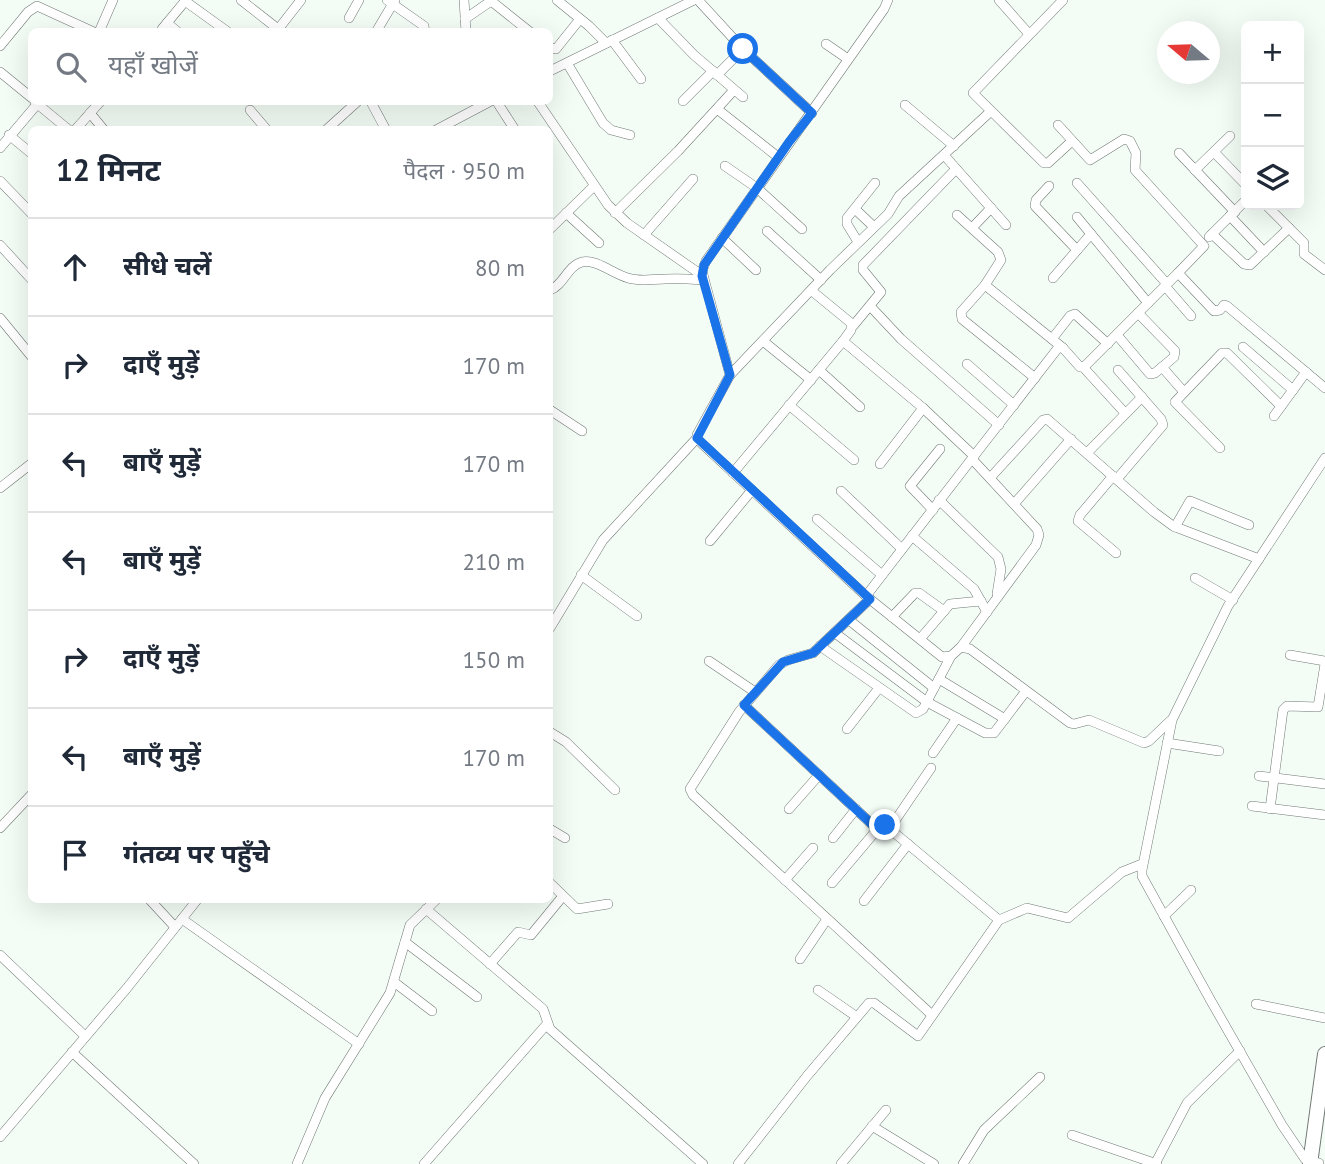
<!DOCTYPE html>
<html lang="hi">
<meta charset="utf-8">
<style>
body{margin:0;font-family:"PT Sans","Noto Sans Devanagari",sans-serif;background:#f2f2f3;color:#1f2937}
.controls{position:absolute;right:21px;top:21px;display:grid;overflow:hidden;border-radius:10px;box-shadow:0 7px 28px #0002}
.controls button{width:63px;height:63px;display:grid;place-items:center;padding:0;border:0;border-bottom:2px solid #e0e1e3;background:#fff;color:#1f2937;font:35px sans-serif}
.compass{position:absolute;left:1157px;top:21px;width:63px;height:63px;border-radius:50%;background:#fff;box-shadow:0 7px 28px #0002;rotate:289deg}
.stop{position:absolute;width:21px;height:21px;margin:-16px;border:5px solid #1a73e8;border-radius:50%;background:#fff}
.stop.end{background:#1a73e8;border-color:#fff;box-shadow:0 2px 7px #0008}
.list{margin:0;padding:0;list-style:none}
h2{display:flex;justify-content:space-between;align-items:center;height:91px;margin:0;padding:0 28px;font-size:30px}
h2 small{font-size:23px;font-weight:400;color:#747a83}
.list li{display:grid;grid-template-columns:46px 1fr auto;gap:21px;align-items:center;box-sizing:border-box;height:98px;padding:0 28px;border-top:2px solid #e0e1e3}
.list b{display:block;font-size:26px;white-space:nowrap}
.list em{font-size:23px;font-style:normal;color:#747a83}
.icon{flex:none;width:38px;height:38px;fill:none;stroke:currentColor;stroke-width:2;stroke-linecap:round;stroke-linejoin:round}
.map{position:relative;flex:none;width:1325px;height:1164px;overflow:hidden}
.search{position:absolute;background:#fff;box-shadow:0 7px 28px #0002;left:28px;top:28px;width:525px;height:77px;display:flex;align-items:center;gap:18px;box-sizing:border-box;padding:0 24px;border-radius:10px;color:#747a83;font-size:26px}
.panel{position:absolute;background:#fff;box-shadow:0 7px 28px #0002;left:28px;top:126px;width:525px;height:777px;border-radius:10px}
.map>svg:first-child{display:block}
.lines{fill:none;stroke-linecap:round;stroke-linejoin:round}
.minor-casing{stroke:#717974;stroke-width:10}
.highway-casing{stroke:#717974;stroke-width:16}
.minor{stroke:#fff;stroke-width:9}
.highway{stroke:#fff;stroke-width:14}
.route{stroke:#1a73e8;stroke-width:9}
</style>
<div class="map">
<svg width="1325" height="1164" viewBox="0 0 1325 1164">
<rect width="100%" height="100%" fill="#f3fdf6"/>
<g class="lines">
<g class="minor-casing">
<g id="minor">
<path d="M 241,0 L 278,29"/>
<path d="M 387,0 L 424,26 L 425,32"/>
<path d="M 464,0 L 466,32"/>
<path d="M 490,0 L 530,32"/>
<path d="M 557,0 L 589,26 L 606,43"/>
<path d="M 698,0 L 743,49 L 812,113"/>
<path d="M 999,0 L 1029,34"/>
<path d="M 1063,0 L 973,93 L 1044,163 L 1048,163 L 1072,141"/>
<path d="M 185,1 L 228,32"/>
<path d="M 349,18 L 359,0"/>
<path d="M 658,18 L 694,55 L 743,97"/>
<path d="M 465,19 L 491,1"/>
<path d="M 167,23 L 178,32"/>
<path d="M 162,29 L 186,0"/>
<path d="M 99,32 L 113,0"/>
<path d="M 276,32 L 301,0"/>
<path d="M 376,32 L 395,0"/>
<path d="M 612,40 L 641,79"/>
<path d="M 826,44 L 848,59"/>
<path d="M 0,46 L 28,12 L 37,6 L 94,32"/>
<path d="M 550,48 L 556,49 L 580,19"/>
<path d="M 567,63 L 603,123 L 611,130 L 630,135"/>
<path d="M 550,71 L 694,0"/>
<path d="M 0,72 L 32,98"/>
<path d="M 717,75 L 743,49"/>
<path d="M 683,101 L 713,71"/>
<path d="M 35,102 L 69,130"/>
<path d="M 371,102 L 386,130"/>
<path d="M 497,102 L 515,130"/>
<path d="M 538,102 L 608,205 L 627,223 L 703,276"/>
<path d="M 905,105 L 954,146"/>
<path d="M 717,109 L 778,157"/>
<path d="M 250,110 L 267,130"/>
<path d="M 90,113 L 104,130"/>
<path d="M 1058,125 L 1090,160 L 1124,139 L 1130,141 L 1136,153 L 1135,170 L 1204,246 L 1178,273"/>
<path d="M 75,130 L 100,102"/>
<path d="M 326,130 L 357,102"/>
<path d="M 436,130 L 489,102"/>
<path d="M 9,135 L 32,154"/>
<path d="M 0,148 L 39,102"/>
<path d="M 1214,152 L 1246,185"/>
<path d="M 1179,153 L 1235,212"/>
<path d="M 944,155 L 1006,225"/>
<path d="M 725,166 L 757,188 L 802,229"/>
<path d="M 1195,170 L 1230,136"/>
<path d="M 0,181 L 32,214"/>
<path d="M 1077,183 L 1167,284"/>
<path d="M 1049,186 L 1036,200 L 1035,206 L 1077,250"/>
<path d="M 1266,205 L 1304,243 L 1304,254 L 1325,270"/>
<path d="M 855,209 L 874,227"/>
<path d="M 566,213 L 599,243"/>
<path d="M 615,213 L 678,151 L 734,90"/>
<path d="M 957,215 L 998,252 L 1001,260 L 985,285 L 961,312 L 962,319 L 1035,378"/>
<path d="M 1230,216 L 1264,252"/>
<path d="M 1077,217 L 1148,303"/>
<path d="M 972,228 L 991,208"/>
<path d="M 550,229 L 594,186"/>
<path d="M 767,231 L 821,280"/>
<path d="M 1212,234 L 1244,264 L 1250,265 L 1289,228"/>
<path d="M 644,235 L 693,179"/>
<path d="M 1209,237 L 1246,200"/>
<path d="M 722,238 L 756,270"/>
<path d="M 858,242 L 847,224 L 847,218 L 875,183"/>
<path d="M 0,245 L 32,280"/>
<path d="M 1053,278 L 1091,234"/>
<path d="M 985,285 L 1063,348"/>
<path d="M 1165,286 L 1191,316"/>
<path d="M 550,290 C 564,285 567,266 582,262 C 597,259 613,274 628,278 C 641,282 652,279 665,279 C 678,278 691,279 704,280"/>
<path d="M 812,291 L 851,323 L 851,330 L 843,341 L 923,408 L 974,456 L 866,596 L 942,657 L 951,656 L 961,647 L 970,649 L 1070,723 L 1074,724 L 1089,720 L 1144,743 L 1149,741 L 1170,721"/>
<path d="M 870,306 L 901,339 L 999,425"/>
<path d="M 0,318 L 32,357"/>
<path d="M 853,326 L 881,292 L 863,270 L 863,265 L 956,169"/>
<path d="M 1117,335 L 1150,374 L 1155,373 L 1174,357 L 1175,351 L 1138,313"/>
<path d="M 1052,339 L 1070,316 L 1075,314 L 1108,344"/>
<path d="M 763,341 L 811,380"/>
<path d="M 1243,347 L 1293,390"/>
<path d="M 967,364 L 1014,405"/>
<path d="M 1083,367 L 1125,413"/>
<path d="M 1162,367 L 1183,391"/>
<path d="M 819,370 L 860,407"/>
<path d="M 730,375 L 830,270 L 888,214 L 899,196 L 990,112"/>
<path d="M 789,405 L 854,460"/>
<path d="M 550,410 L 582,431"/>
<path d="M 1274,416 L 1306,372"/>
<path d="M 1220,448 L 1175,402 L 1222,353 L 1227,353 L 1281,406"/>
<path d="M 1087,453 L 1142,397"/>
<path d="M 974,456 L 1058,348 L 1063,348 L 1080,367 L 1085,366 L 1178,273 L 1214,311 L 1220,310 L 1224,305 L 1227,306 L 1325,388"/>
<path d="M 880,464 L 923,408"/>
<path d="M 733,473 L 843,341"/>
<path d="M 1113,476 L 1080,515 L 1078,521 L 1116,553"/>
<path d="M 990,478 L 1043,420 L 1047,419 L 1154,512 L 1173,526 L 1259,559"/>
<path d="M 1117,479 L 1163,425 L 1161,419 L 1118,370"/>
<path d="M 0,488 L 32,463"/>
<path d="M 841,491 L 902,549"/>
<path d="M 939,500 L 998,557 L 1001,569 L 997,594"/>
<path d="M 1014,504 L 1071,439"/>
<path d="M 933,510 L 910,486 L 940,449"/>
<path d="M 817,519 L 882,575"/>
<path d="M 1175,527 L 1190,501 L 1249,525"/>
<path d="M 912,536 L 974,589 L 987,612"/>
<path d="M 710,541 L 752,490"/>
<path d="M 581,575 L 637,616"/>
<path d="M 1195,578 L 1233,600"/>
<path d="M 866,596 L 698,440 L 697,435 L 730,375 L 702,271 L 706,261 L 884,9 L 888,0"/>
<path d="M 870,599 L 813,653 L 788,660 L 779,665 L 739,712 L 690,789 L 693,795 L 932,1015"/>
<path d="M 892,617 L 915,593 L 919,593 L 944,611"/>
<path d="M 849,620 L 934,688"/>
<path d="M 550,628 L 603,540 L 697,438"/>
<path d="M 835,633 L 927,702 L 985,733 L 994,733 L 1026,691"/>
<path d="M 920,639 L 950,604 L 981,601"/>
<path d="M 820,646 L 916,713 L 923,709 L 951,656"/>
<path d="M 961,647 L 1036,545 L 1039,535 L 1037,529 L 972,459"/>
<path d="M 1290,655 L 1325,661"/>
<path d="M 709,661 L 755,692"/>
<path d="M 939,679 L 1005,719"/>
<path d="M 744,705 L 877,829"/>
<path d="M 847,729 L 879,688"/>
<path d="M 550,732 L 566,742 L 615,790"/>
<path d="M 1167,743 L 1219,751"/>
<path d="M 933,753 L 957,718"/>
<path d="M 1259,776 L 1325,784"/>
<path d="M 1252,806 L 1325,815"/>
<path d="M 789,809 L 819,775"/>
<path d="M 1270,809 L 1283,710 L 1287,706 L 1318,707 L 1325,664"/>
<path d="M 0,828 L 32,794"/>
<path d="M 890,828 L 931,768"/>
<path d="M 550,829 L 565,838"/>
<path d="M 833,838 L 856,809"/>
<path d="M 785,880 L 813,848"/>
<path d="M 550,883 L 577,909 L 608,904"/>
<path d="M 832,883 L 880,826 L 885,825 L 999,920"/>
<path d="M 150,900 L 175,927"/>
<path d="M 864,901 L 908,844"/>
<path d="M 426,909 L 543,1009 L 550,1029 L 703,1164"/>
<path d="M 1164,916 L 1191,890"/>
<path d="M 182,919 L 359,1044"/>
<path d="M 405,942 L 477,997"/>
<path d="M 0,955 L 85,1036"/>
<path d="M 800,959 L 827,919"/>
<path d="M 490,964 L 518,932 L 531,935 L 563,896"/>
<path d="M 394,982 L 432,1011"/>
<path d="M 818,990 L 857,1017"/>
<path d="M 1256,1004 L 1325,1018"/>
<path d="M 72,1052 L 194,1164"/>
<path d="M 872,1126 L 934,1164"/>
<path d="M 1072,1135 L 1157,1164"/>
<path d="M 0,1137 L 127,988 L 197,900"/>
<path d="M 1319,1163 L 1305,1159 L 1282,1125 L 1211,1001 L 1142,876 L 1142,870 L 1172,720 L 1228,606 L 1325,458"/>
<path d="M 297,1164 L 325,1098 L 390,993 L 410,925 L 436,900"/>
<path d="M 424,1164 L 547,1024"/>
<path d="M 738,1164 L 807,1076 L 869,1003 L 874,1003 L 918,1036 L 999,920 L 1027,908 L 1068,918 L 1122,872 L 1142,864"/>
<path d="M 841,1164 L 886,1110"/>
<path d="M 963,1164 L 984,1130 L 1040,1077"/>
<path d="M 1155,1164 L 1187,1103 L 1240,1051"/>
</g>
</g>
<g class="highway-casing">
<path id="highway" d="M 1310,1164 L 1325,1054"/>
</g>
<use href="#minor" class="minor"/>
<use href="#highway" class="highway"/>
</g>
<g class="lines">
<path class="route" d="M 743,49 L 812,113 L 789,142 L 704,265 L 702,276 L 730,375 L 697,438 L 870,599 L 813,653 L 783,662 L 744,705 L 877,829 L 885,825"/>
</g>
</svg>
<div class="controls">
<button>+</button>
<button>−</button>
<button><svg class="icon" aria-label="layers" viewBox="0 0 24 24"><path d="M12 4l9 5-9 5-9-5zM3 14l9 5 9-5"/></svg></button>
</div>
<svg class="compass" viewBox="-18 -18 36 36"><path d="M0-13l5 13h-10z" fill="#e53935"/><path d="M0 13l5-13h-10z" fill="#747a83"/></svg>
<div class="stop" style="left:743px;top:49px"></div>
<div class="stop end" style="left:885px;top:825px"></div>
<div class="search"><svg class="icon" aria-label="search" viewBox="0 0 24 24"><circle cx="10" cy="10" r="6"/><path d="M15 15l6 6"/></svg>यहाँ खोजें</div>
<section class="panel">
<h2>12 मिनट<small>पैदल · 950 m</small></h2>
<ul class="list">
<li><svg class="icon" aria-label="ahead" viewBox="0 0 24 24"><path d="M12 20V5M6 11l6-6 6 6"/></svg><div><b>सीधे चलें</b></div><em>80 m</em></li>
<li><svg class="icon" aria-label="right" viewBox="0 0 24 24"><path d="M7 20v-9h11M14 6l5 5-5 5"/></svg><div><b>दाएँ मुड़ें</b></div><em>170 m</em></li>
<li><svg class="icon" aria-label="left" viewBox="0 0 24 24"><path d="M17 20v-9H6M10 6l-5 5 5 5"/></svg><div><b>बाएँ मुड़ें</b></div><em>170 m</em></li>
<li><svg class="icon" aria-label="left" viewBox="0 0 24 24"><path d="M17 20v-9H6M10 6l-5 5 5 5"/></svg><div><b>बाएँ मुड़ें</b></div><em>210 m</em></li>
<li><svg class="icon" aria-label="right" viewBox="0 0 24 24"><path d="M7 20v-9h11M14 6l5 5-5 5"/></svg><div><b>दाएँ मुड़ें</b></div><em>150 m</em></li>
<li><svg class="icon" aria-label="left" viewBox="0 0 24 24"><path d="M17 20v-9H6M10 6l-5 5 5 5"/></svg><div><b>बाएँ मुड़ें</b></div><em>170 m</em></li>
<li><svg class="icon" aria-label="arrive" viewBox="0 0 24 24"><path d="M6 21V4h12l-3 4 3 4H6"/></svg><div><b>गंतव्य पर पहुँचे</b></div></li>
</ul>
</section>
</div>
